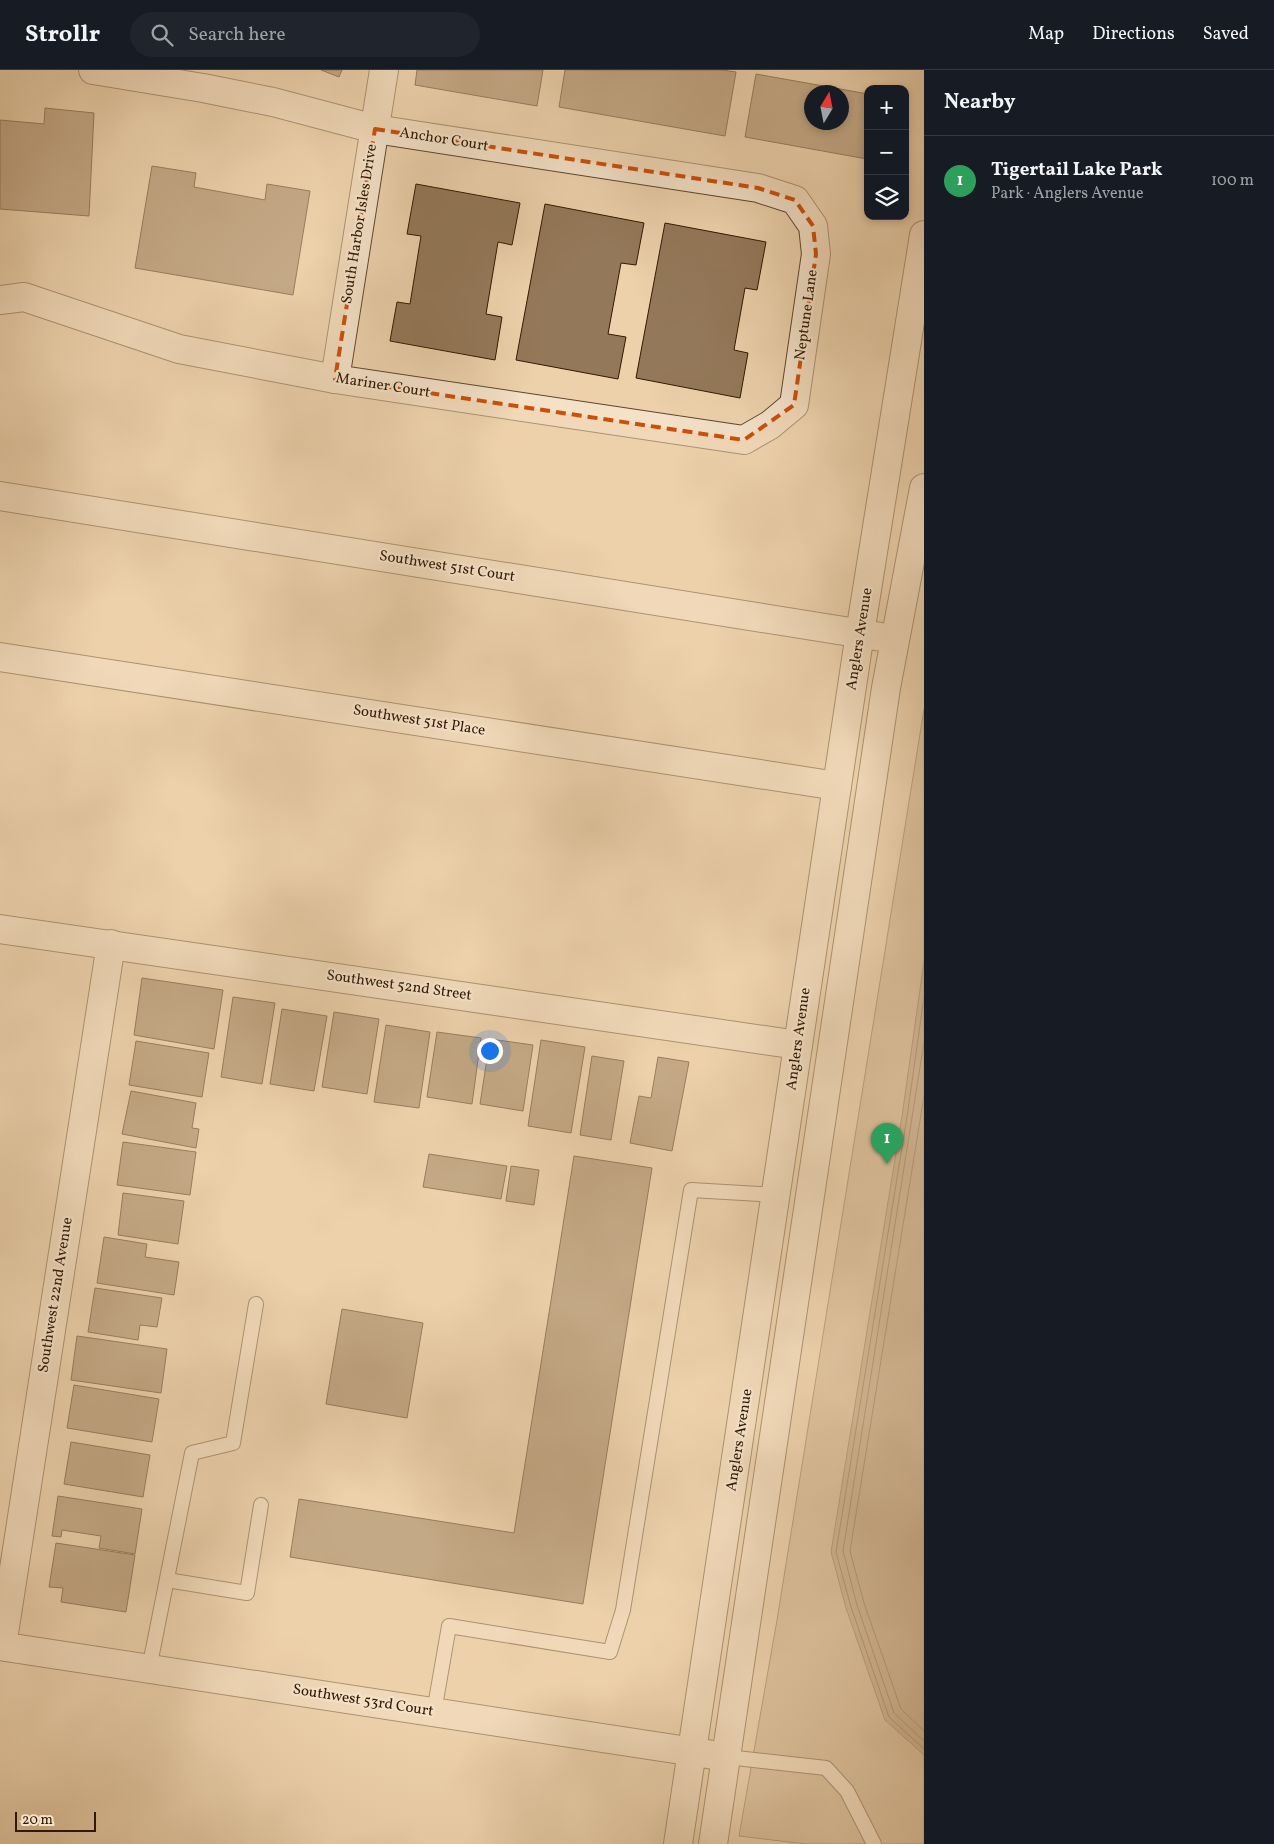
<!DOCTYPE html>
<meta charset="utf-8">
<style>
body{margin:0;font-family:Vollkorn,serif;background:#20242c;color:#f1f3f6}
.controls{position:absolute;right:15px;top:15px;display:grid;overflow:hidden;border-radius:10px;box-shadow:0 2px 8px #0003}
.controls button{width:45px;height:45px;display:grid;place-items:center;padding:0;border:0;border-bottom:1px solid #363941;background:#171b24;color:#f1f3f6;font:25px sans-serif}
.compass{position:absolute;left:804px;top:15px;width:45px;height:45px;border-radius:50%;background:#171b24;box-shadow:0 2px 8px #0003;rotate:10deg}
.scale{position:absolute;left:15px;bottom:12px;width:81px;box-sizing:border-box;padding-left:5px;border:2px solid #321800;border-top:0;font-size:14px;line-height:18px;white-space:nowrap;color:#321800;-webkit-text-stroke:4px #f3e1c8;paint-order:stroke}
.you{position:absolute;left:489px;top:980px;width:18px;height:18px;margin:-12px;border:4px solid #fff;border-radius:50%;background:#1a73e8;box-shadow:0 0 0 8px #1a73e833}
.badge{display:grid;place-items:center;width:32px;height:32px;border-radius:50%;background:#c59692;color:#fff;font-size:16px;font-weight:700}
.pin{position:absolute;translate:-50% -41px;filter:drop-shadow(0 1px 2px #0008)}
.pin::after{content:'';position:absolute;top:26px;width:18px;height:15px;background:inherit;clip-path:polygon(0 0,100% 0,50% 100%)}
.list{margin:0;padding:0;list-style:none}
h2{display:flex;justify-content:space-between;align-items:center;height:65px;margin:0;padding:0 20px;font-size:21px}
h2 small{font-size:16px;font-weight:400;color:#9ea1a6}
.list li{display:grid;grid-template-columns:32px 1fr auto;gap:15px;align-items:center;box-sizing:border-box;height:90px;padding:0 20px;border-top:1px solid #363941}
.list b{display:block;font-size:19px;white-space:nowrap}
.list p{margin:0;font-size:16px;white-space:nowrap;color:#9ea1a6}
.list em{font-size:16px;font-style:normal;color:#9ea1a6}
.icon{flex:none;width:28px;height:28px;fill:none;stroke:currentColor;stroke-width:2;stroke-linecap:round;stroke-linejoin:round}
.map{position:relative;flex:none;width:924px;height:1774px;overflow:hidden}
header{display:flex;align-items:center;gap:30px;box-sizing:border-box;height:70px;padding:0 25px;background:#171b24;border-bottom:1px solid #363941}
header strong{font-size:24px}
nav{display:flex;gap:28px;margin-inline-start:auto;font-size:18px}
.search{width:350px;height:45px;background:#20242c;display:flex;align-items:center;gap:12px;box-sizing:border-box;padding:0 18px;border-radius:28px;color:#9ea1a6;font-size:19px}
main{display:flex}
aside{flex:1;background:#171b24}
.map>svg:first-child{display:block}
.green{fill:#ccb28e;stroke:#7f6547}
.water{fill:#ad9271;stroke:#7c6144}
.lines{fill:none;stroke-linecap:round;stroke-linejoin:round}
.shore{stroke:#705538;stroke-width:1}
.building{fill:#937859;stroke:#321800;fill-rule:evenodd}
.service-casing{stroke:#60462b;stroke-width:16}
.minor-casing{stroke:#60462b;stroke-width:30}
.tertiary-casing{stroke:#60462b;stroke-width:30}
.service{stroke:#f3e1c8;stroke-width:14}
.minor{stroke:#f3e1c8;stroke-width:28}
.tertiary{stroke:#f3e1c8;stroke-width:28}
.marked{fill:none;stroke:#cd4f0a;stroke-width:4;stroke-dasharray:10 6;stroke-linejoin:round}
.labels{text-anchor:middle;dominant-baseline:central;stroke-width:4.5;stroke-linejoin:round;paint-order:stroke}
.street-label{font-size:15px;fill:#321800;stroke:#f3e1c8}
</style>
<header>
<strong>Strollr</strong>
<div class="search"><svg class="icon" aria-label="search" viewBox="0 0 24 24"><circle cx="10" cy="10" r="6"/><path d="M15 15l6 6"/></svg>Search here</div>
<nav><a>Map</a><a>Directions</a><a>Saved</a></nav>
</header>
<main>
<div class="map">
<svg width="924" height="1774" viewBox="0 0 924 1774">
<rect width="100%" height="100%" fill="#ecd1ab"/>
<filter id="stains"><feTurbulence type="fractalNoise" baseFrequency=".004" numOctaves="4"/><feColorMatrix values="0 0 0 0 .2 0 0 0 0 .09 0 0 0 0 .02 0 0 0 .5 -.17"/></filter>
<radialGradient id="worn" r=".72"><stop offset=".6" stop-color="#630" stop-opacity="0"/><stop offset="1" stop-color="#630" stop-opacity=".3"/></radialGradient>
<path class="green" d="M 924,639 L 924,1774 L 805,1774 L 739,1766 L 777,1550 Z"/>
<path class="water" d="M 924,891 L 924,1685 L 885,1650 L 846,1538 L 831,1482 L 902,1046 Z"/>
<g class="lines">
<g class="shore">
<path d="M 924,927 L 907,1047 L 836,1482 L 851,1537 L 889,1647 L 924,1679"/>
<path d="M 924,972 L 843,1481 L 857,1535 L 894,1643 L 924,1671"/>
<path d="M 924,1026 L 850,1481 L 864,1533 L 901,1639 L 924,1661"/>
</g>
</g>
<g class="building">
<path d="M 321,0 L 342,0 L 339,7 Z"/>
<path d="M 417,0 L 543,0 L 537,36 L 415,15 Z"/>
<path d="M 565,0 L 722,0 L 736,2 L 725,66 L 559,37 Z"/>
<path d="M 756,4 L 868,24 L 867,89 L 745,67 ZM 812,22 L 842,22 L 842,52 L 812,52 Z"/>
<path d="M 45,38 L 94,43 L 89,146 L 0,139 L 0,50 L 44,54 Z"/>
<path d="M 152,96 L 196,103 L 194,117 L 265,130 L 267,114 L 310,121 L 293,225 L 135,198 Z"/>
<path d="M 416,114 L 520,133 L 512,175 L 498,172 L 486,244 L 502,247 L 495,290 L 390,271 L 397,232 L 410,234 L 421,166 L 407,164 Z"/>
<path d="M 545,134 L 644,153 L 636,195 L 621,193 L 608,264 L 626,267 L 618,309 L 516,290 Z"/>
<path d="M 665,153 L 766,172 L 757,220 L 745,218 L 734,280 L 748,283 L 740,328 L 636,308 Z"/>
<path d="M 142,908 L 223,920 L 214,979 L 134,965 Z"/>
<path d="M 233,927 L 275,933 L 262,1014 L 221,1007 Z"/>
<path d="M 282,939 L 327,946 L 314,1021 L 270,1014 Z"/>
<path d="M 334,942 L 379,949 L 367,1024 L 322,1017 Z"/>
<path d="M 386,955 L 430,962 L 419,1038 L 374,1032 Z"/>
<path d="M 437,962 L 481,968 L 472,1034 L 427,1027 Z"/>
<path d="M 490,969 L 533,975 L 523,1041 L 480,1034 Z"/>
<path d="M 541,970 L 585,977 L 571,1063 L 528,1056 Z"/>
<path d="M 136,971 L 209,983 L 202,1027 L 129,1015 Z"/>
<path d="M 592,986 L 624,991 L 611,1070 L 580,1065 Z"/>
<path d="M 658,987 L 689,992 L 672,1081 L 630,1073 L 639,1026 L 651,1028 Z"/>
<path d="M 131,1021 L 196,1033 L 192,1058 L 199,1059 L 196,1078 L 122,1064 Z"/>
<path d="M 123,1072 L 196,1082 L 190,1125 L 117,1115 Z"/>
<path d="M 429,1084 L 507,1096 L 501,1129 L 423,1117 Z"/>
<path d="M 574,1086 L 652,1098 L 583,1534 L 290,1487 L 299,1429 L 514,1463 Z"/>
<path d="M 511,1096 L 539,1100 L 534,1135 L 506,1131 Z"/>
<path d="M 123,1123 L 184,1131 L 178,1174 L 118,1165 Z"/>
<path d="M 104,1167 L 147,1174 L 145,1187 L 179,1192 L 174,1225 L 97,1213 Z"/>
<path d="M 95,1218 L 162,1228 L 157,1257 L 140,1255 L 138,1270 L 88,1262 Z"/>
<path d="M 342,1239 L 423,1253 L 407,1348 L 326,1334 Z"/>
<path d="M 77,1266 L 167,1279 L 161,1323 L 71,1310 Z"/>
<path d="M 74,1315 L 159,1329 L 152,1372 L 67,1358 Z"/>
<path d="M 71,1372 L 150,1385 L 143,1427 L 64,1414 Z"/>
<path d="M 58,1426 L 142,1439 L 135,1484 L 99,1478 L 101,1466 L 62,1460 L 61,1467 L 52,1466 Z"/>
<path d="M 56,1473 L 135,1485 L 126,1542 L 61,1532 L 63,1518 L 49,1517 Z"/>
</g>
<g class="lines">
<g class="service-casing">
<g id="service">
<path d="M 167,1510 L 247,1523 L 261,1435"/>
<path d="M 149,1599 L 192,1383 L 233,1373 L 256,1234"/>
<path d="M 434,1642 L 449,1556 L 610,1582 L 623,1540 L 691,1120 L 777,1125"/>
<path d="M 727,1687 L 826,1698 L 847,1721 L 874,1774"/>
</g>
</g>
<g class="minor-casing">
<g id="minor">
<path d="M 0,230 L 24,227 L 179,279 L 335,309 L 744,370 L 770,355 L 794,335 L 816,184 L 813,156 L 795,130 L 758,118 L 375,59 L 273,32 L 203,18 L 93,0"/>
<path d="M 335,309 L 384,0"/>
<path d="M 0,426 L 894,569"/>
<path d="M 0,587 L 837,716"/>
<path d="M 0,859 L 798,975"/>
<path d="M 0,1576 L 727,1687"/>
<path d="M 2,1576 L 111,874"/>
</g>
</g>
<g class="tertiary-casing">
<g id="tertiary">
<path d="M 678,1774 L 860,563 L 924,165"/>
<path d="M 713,1774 L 886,618 L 924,418"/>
</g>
</g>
<use href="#service" class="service"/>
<use href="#minor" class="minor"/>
<use href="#tertiary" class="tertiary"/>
</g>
<path d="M0 0H924V1774H0ZM 375,59 L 758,118 L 795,130 L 813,156 L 816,184 L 794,335 L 744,370 L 335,309 Z" fill="#ecd1ab" fill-opacity=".55" fill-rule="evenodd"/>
<path class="marked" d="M 375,59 L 758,118 L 795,130 L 813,156 L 816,184 L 794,335 L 744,370 L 335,309 Z"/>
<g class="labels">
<g class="street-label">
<text transform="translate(444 70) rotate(9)">Anchor Court</text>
<text transform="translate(360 154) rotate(-81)">South Harbor Isles Drive</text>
<text transform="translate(807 245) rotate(-82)">Neptune Lane</text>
<text transform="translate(383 316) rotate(9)">Mariner Court</text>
<text transform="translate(447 497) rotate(9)">Southwest 51st Court</text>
<text transform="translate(860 569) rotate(-81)">Anglers Avenue</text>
<text transform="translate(419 651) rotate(9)">Southwest 51st Place</text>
<text transform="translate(399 916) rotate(8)">Southwest 52nd Street</text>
<text transform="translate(799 969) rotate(-82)">Anglers Avenue</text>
<text transform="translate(56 1225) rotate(-81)">Southwest 22nd Avenue</text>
<text transform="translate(740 1370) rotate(-81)">Anglers Avenue</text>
<text transform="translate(363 1631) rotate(9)">Southwest 53rd Court</text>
</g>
</g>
<rect width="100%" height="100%" filter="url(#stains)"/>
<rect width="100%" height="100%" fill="url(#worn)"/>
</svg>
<div class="controls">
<button>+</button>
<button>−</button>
<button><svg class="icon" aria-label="layers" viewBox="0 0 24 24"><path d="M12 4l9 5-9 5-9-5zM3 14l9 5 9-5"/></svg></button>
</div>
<svg class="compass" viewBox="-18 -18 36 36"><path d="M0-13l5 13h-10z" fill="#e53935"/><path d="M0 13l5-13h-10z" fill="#9ea1a6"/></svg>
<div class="scale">20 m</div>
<div class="you"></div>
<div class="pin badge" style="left:887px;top:1094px;background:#2e9e5b">1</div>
</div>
<aside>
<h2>Nearby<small></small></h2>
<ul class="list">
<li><span class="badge" style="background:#2e9e5b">1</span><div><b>Tigertail Lake Park</b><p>Park · Anglers Avenue</p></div><em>100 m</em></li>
</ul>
</aside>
</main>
